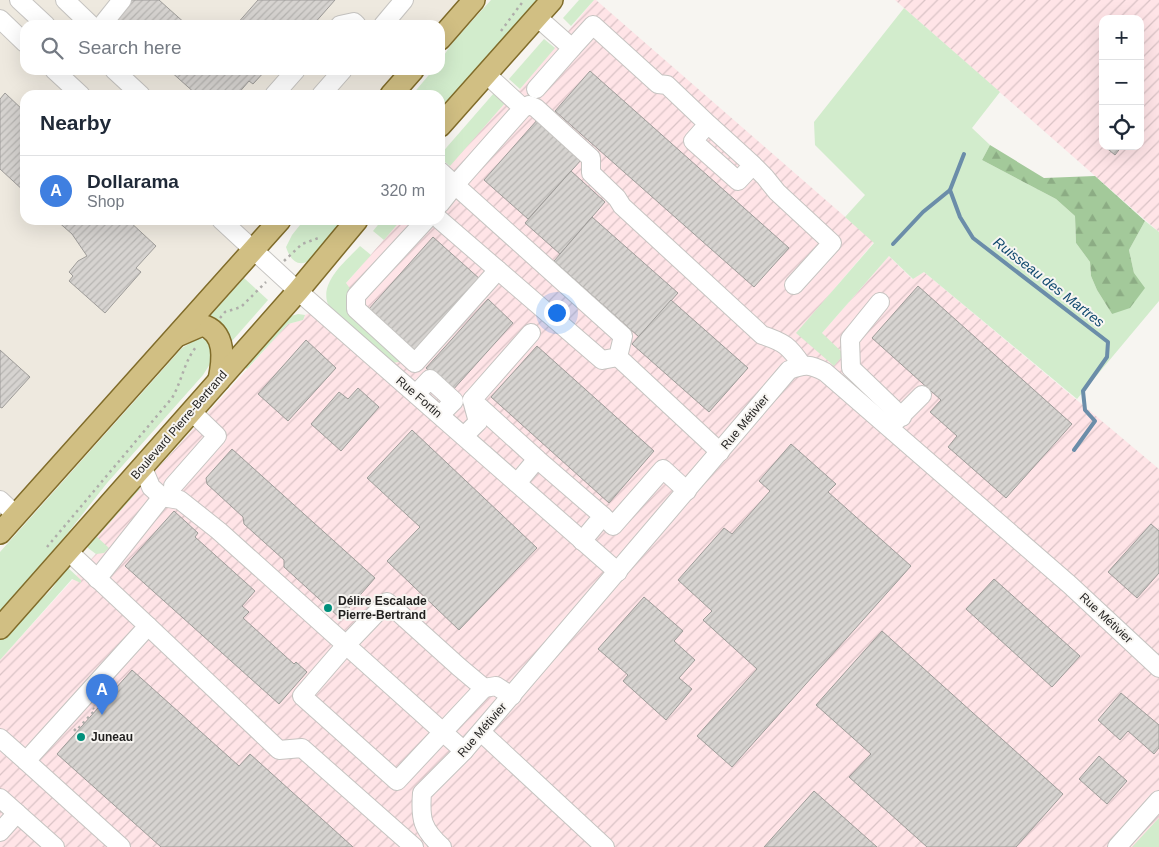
<!DOCTYPE html>
<meta charset="utf-8">
<style>
body{margin:0;font-family:Arial,sans-serif;background:#f2f2f3;color:#1f2937}
.controls{position:absolute;right:15px;top:15px;display:grid;overflow:hidden;border-radius:10px;box-shadow:0 5px 20px #0002}
.controls button{width:45px;height:45px;display:grid;place-items:center;padding:0;border:0;border-bottom:1px solid #e0e1e3;background:#fff;color:#1f2937;font:25px sans-serif}
.you{position:absolute;left:556px;top:312px;width:18px;height:18px;margin:-12px;border:4px solid #fff;border-radius:50%;background:#1a73e8;box-shadow:0 0 0 8px #1a73e833}
.badge{display:grid;place-items:center;width:32px;height:32px;border-radius:50%;background:#00907c;color:#fff;font-size:16px;font-weight:700}
.pin{position:absolute;translate:-50% -41px;filter:drop-shadow(0 1px 2px #0008)}
.pin::after{content:'';position:absolute;top:26px;width:18px;height:15px;background:inherit;clip-path:polygon(0 0,100% 0,50% 100%)}
.list{margin:0;padding:0;list-style:none}
h2{display:flex;justify-content:space-between;align-items:center;height:65px;margin:0;padding:0 20px;font-size:21px}
h2 small{font-size:16px;font-weight:400;color:#747a83}
.list li{display:grid;grid-template-columns:32px 1fr auto;gap:15px;align-items:center;box-sizing:border-box;height:70px;padding:0 20px;border-top:1px solid #e0e1e3}
.list b{display:block;font-size:19px;white-space:nowrap}
.list p{margin:0;font-size:16px;white-space:nowrap;color:#747a83}
.list em{font-size:16px;font-style:normal;color:#747a83}
.icon{flex:none;width:28px;height:28px;fill:none;stroke:currentColor;stroke-width:2;stroke-linecap:round;stroke-linejoin:round}
.map{position:relative;flex:none;width:1159px;height:847px;overflow:hidden}
.search{position:absolute;background:#fff;box-shadow:0 5px 20px #0002;left:20px;top:20px;width:425px;height:55px;display:flex;align-items:center;gap:12px;box-sizing:border-box;padding:0 18px;border-radius:15px;color:#747a83;font-size:19px}
.panel{position:absolute;background:#fff;box-shadow:0 5px 20px #0002;left:20px;top:90px;width:425px;height:135px;border-radius:15px}
.map>svg:first-child{display:block}
.built{fill:#eee9df}
.industrial{fill:url(#industrial-furrows);fill-rule:evenodd}
.grass{fill:#d2eccc}
.forest{fill:url(#forest-firs)}
.lines{fill:none;stroke-linecap:round;stroke-linejoin:round}
.stream{stroke:#6b8da9;stroke-width:4}
.building{fill:url(#building-hatch);stroke:#9e9c99}
.minor-casing{stroke:#c6c4c1;stroke-width:20}
.major-casing{stroke:#806c2a;stroke-width:24}
.path{stroke:#afadaa;stroke-width:2.5;stroke-dasharray:2.5 4;stroke-linecap:butt}
.minor{stroke:#fff;stroke-width:18}
.major{stroke:#d1bf83;stroke-width:21}
.poi-dot{fill:#00907c;stroke:#f7f5f1;stroke-width:2}
.labels{text-anchor:middle;dominant-baseline:central;stroke-width:4;stroke-linejoin:round;paint-order:stroke}
.street-label{font-size:12px;fill:#201f1e;stroke:#f7f5f1}
.poi-label{font-size:12px;font-weight:bold;fill:#201f1e;stroke:#f7f5f1;text-anchor:start}
.water-label{font-size:14px;font-style:italic;fill:#0f486e;stroke:#f7f5f1}
</style>
<div class="map">
<svg width="1159" height="847" viewBox="0 0 1159 847">
<defs>
<pattern id="industrial-furrows" width="10" height="10" patternUnits="userSpaceOnUse" patternTransform="scale(1.25)"><rect width="10" height="10" fill="#ffe4e7"/><path d="M-1 1l2-2M0 10L10 0M9 11l2-2" fill="none" stroke="#dac3c6"/></pattern>
<pattern id="forest-firs" width="22" height="20" patternUnits="userSpaceOnUse" patternTransform="scale(1.25)"><rect width="22" height="20" fill="#a3c99a"/><path d="M5 1l3.5 6h-7zM16 11l3.5 6h-7z" fill="#8cac84"/></pattern>
<pattern id="building-hatch" width="6" height="6" patternUnits="userSpaceOnUse" patternTransform="scale(1.25)"><rect width="6" height="6" fill="#d6d3d0"/><path d="M-1 1l2-2M0 6l6-6M5 7l2-2" fill="none" stroke="#b7b5b2"/></pattern>
</defs>
<rect width="100%" height="100%" fill="#f7f5f1"/>
<path class="built" d="M 0,0 L 460,0 L 438,25 L 25,25 L 25,70 L 398,70 L 376,95 L 25,95 L 25,220 L 266,220 L 0,521 Z"/>
<g class="industrial">
<path d="M 594,0 L 596,0 L 874,242 L 797,333 L 822,333 L 889,256 L 912,279 L 924,272 L 1159,469 L 1159,847 L 0,847 L 0,660 L 104,545 L 96,537 L 288,324 L 303,320 L 305,315 L 328,304 L 401,220 L 440,220 L 440,176 L 505,103 L 520,89 Z"/>
<path d="M 895,0 L 1159,0 L 1159,232 L 904,8 ZM 1103,19 L 1140,19 L 1140,146 L 1103,146 Z"/>
</g>
<g class="grass">
<path d="M 491,0 L 544,0 L 440,115 L 440,95 L 412,95 L 433,70 L 440,70 L 440,61 L 453,42 Z"/>
<path d="M 579,0 L 594,0 L 571,26 L 563,18 Z"/>
<path d="M 904,8 L 1000,92 L 972,128 L 990,145 L 982,160 L 1056,199 L 1075,216 L 1076,243 L 1090,262 L 1091,276 L 1097,290 L 1112,314 L 1134,273 L 1129,250 L 1145,221 L 1159,232 L 1159,301 L 1077,399 L 924,272 L 913,279 L 889,256 L 822,333 L 844,354 L 834,366 L 796,333 L 874,243 L 845,217 L 865,195 L 815,145 L 814,122 Z"/>
<path d="M 544,39 L 555,48 L 520,89 L 509,79 Z"/>
<path d="M 494,93 L 505,103 L 450,166 L 440,158 L 440,155 Z"/>
<path d="M 304,220 L 332,220 L 346,222 C 332,238 300,289 286,247 L 292,235 Z"/>
<path d="M 382,220 L 401,220 L 384,240 L 373,231 Z"/>
<path d="M 360,246 L 371,255 L 346,283 L 399,356 L 399,362 L 392,363 L 335,314 C 333,311 329,307 328,304 C 319,282 347,260 360,246 Z"/>
<path d="M 244,278 L 268,300 L 232,341 L 229,341 L 207,319 Z"/>
<path d="M 298,314 L 305,315 L 303,320 L 288,324 L 247,369 L 243,366 L 284,321 L 291,316 Z"/>
<path d="M 199,338 L 204,339 L 212,344 L 210,364 L 203,375 L 107,483 L 67,534 L 0,612 L 0,552 L 182,348 Z"/>
<path d="M 136,486 L 140,489 L 97,537 L 109,548 L 104,553 L 96,554 L 88,548 L 86,544 Z"/>
<path d="M 67,567 L 81,580 L 81,583 L 72,579 L 0,660 L 0,639 C 7,631 14,622 22,614 C 37,599 55,595 61,570 Z"/>
<path d="M 1159,818 L 1159,847 L 1132,847 L 1155,822 Z"/>
</g>
<path class="forest" d="M 990,145 L 1044,178 L 1095,176 L 1145,221 L 1129,250 L 1134,273 L 1145,288 L 1130,308 L 1112,314 L 1097,290 L 1091,276 L 1090,262 L 1076,243 L 1075,216 L 1056,199 L 982,160 Z"/>
<g class="lines">
<g class="stream">
<path d="M 964,154 L 950,190 L 960,217 L 973,238 L 1108,342 L 1107,357 L 1083,391 L 1085,410 L 1095,421 L 1074,450"/>
<path d="M 893,244 L 923,212 L 950,190"/>
</g>
</g>
<g class="building">
<path d="M 125,0 L 159,0 L 187,25 L 103,25 Z"/>
<path d="M 258,0 L 335,0 L 313,25 L 236,25 Z"/>
<path d="M 169,70 L 266,70 L 253,84 L 249,81 L 237,95 L 197,95 Z"/>
<path d="M 590,71 L 789,248 L 754,287 L 555,111 Z"/>
<path d="M 5,93 L 25,112 L 25,192 L 0,169 L 0,99 Z"/>
<path d="M 538,119 L 582,159 L 528,219 L 484,180 Z"/>
<path d="M 1104,146 L 1122,146 L 1115,155 Z"/>
<path d="M 571,171 L 605,202 L 560,254 L 525,223 Z"/>
<path d="M 592,217 L 678,293 L 639,337 L 554,261 Z"/>
<path d="M 56,220 L 128,220 L 156,246 L 136,268 L 141,272 L 105,313 L 69,281 L 73,276 L 69,272 L 78,261 L 87,256 L 72,234 Z"/>
<path d="M 433,237 L 481,280 L 416,353 L 368,310 Z"/>
<path d="M 918,286 L 1072,424 L 1006,498 L 948,447 L 957,436 L 930,412 L 941,400 L 872,338 Z"/>
<path d="M 488,299 L 513,323 L 452,391 L 426,368 Z"/>
<path d="M 671,300 L 748,368 L 709,412 L 632,344 Z"/>
<path d="M 306,340 L 336,368 L 288,421 L 258,394 Z"/>
<path d="M 537,346 L 654,451 L 609,503 L 491,397 Z"/>
<path d="M 0,350 L 30,377 L 2,408 L 0,407 Z"/>
<path d="M 358,388 L 379,407 L 341,451 L 311,424 L 339,392 L 348,399 Z"/>
<path d="M 412,430 L 537,548 L 459,630 L 387,561 L 420,527 L 367,478 Z"/>
<path d="M 791,444 L 836,484 L 828,492 L 911,566 L 732,767 L 697,736 L 757,669 L 703,620 L 712,611 L 678,580 L 724,528 L 732,534 L 770,491 L 759,481 Z"/>
<path d="M 232,449 L 375,578 L 340,618 L 284,567 L 284,560 L 244,524 L 243,517 L 207,484 L 206,478 Z"/>
<path d="M 174,511 L 198,533 L 195,537 L 255,591 L 242,606 L 249,612 L 243,618 L 294,664 L 296,662 L 307,672 L 279,704 L 125,566 Z"/>
<path d="M 1151,524 L 1159,531 L 1159,573 L 1137,598 L 1108,572 Z"/>
<path d="M 994,579 L 1080,656 L 1052,687 L 966,609 Z"/>
<path d="M 644,597 L 683,631 L 674,641 L 695,660 L 679,678 L 692,689 L 666,720 L 623,681 L 628,675 L 598,649 Z"/>
<path d="M 882,631 L 1063,794 L 1016,847 L 927,847 L 849,777 L 871,754 L 816,705 Z"/>
<path d="M 132,670 L 239,766 L 250,754 L 353,847 L 161,847 L 57,754 Z"/>
<path d="M 1121,693 L 1159,725 L 1159,748 L 1154,754 L 1128,731 L 1120,740 L 1098,720 Z"/>
<path d="M 1099,756 L 1127,781 L 1107,804 L 1079,779 Z"/>
<path d="M 814,791 L 877,847 L 764,847 Z"/>
</g>
<g class="lines">
<g class="minor-casing">
<g id="minor">
<path d="M 19,0 L 46,25"/>
<path d="M 65,0 L 91,25"/>
<path d="M 0,19 L 25,43"/>
<path d="M 102,25 L 122,0"/>
<path d="M 340,25 L 354,22 L 357,25"/>
<path d="M 383,25 L 404,0"/>
<path d="M 572,48 L 593,25 L 658,84 L 667,85 L 708,124 L 693,141 L 738,181 L 753,165 L 708,124"/>
<path d="M 54,70 L 81,95"/>
<path d="M 114,70 L 141,95"/>
<path d="M 486,74 L 523,108 L 529,105 L 536,108 L 591,158 L 591,173 L 617,198 L 622,206 L 762,335 C 784,342 789,346 802,365"/>
<path d="M 536,89 L 572,48 L 537,17"/>
<path d="M 274,95 L 296,70"/>
<path d="M 321,95 L 343,70"/>
<path d="M 753,165 L 765,177 L 777,192 L 832,243 L 794,285"/>
<path d="M 440,171 L 455,185 L 523,108"/>
<path d="M 440,204 L 455,185 L 623,336 L 618,357 L 602,360 L 440,220"/>
<path d="M 221,220 L 298,291 L 618,572"/>
<path d="M 426,220 L 356,296 L 356,309 L 415,363 L 498,270"/>
<path d="M 880,302 L 850,339 L 851,368 L 902,417"/>
<path d="M 618,357 L 720,452"/>
<path d="M 416,394 L 430,379 L 454,401 L 440,415"/>
<path d="M 893,424 L 922,395"/>
<path d="M 464,436 L 478,422 L 472,400"/>
<path d="M 537,459 L 603,516 L 582,541"/>
<path d="M 139,470 L 146,475 L 151,487 L 162,497 L 180,500 L 219,531 L 464,751"/>
<path d="M 517,483 L 537,459 L 472,400 L 531,333"/>
<path d="M 173,486 L 217,436 L 191,411"/>
<path d="M 0,500 L 16,515"/>
<path d="M 603,516 L 613,526 L 663,469 L 687,491"/>
<path d="M 97,579 L 162,497"/>
<path d="M 387,602 L 459,667 L 484,688 L 397,781 L 302,696 L 346,645 Z"/>
<path d="M 148,626 L 279,750 L 302,748 L 414,847"/>
<path d="M 484,688 L 496,686 L 512,696"/>
<path d="M 481,732 L 605,847"/>
<path d="M 0,738 L 26,761 L 148,626 L 68,551"/>
<path d="M 26,761 L 121,847"/>
<path d="M 0,798 L 55,847"/>
<path d="M 0,832 L 17,813"/>
<path d="M 442,847 C 422,829 420,819 422,793 L 464,751 L 789,370 C 805,364 810,364 825,372 L 1070,585 L 1159,668"/>
<path d="M 1117,847 L 1159,800"/>
</g>
</g>
<g class="major-casing">
<g id="major">
<path d="M 440,39 L 474,0"/>
<path d="M 391,95 L 413,70"/>
<path d="M 440,126 L 552,0"/>
<path d="M 179,335 L 202,325 C 227,332 223,361 219,380"/>
<path d="M 0,533 L 280,220"/>
<path d="M 0,628 L 298,291 L 357,220"/>
</g>
</g>
<g class="path">
<path d="M 501,31 L 524,0"/>
<path d="M 284,261 L 302,244 L 321,237"/>
<path d="M 220,318 L 225,312 L 241,307 L 266,282"/>
<path d="M 47,547 L 172,398 C 182,381 184,362 196,347"/>
<path d="M 74,729 L 76,731 L 95,710 L 93,708"/>
</g>
<use href="#minor" class="minor"/>
<use href="#major" class="major"/>
</g>
<g class="poi-dot">
<circle cx="328" cy="608" r="5"/>
<circle cx="81" cy="737" r="5"/>
</g>
<g class="labels">
<g class="street-label">
<text transform="translate(419 397) rotate(41)">Rue Fortin</text>
<text transform="translate(745 422) rotate(-50)">Rue Métivier</text>
<text transform="translate(179 425) rotate(-49)">Boulevard Pierre-Bertrand</text>
<text transform="translate(1106 618) rotate(43)">Rue Métivier</text>
<text transform="translate(482 730) rotate(-49)">Rue Métivier</text>
</g>
<g class="poi-label">
<text x="338" y="601">Délire Escalade<tspan x="338" dy="14">Pierre-Bertrand</tspan></text>
<text x="91" y="737">Juneau</text>
</g>
<g class="water-label">
<text transform="translate(1049 282) rotate(38)">Ruisseau des Martres</text>
</g>
</g>
</svg>
<div class="controls">
<button>+</button>
<button>−</button>
<button><svg class="icon" aria-label="locate" viewBox="0 0 24 24"><circle cx="12" cy="12" r="6"/><path d="M12 2v4M12 18v4M2 12h4M18 12h4"/></svg></button>
</div>
<div class="you"></div>
<div class="pin badge" style="left:102px;top:715px;background:#3f7fe0">A</div>
<div class="search"><svg class="icon" aria-label="search" viewBox="0 0 24 24"><circle cx="10" cy="10" r="6"/><path d="M15 15l6 6"/></svg>Search here</div>
<section class="panel">
<h2>Nearby<small></small></h2>
<ul class="list">
<li><span class="badge" style="background:#3f7fe0">A</span><div><b>Dollarama</b><p>Shop</p></div><em>320 m</em></li>
</ul>
</section>
</div>
